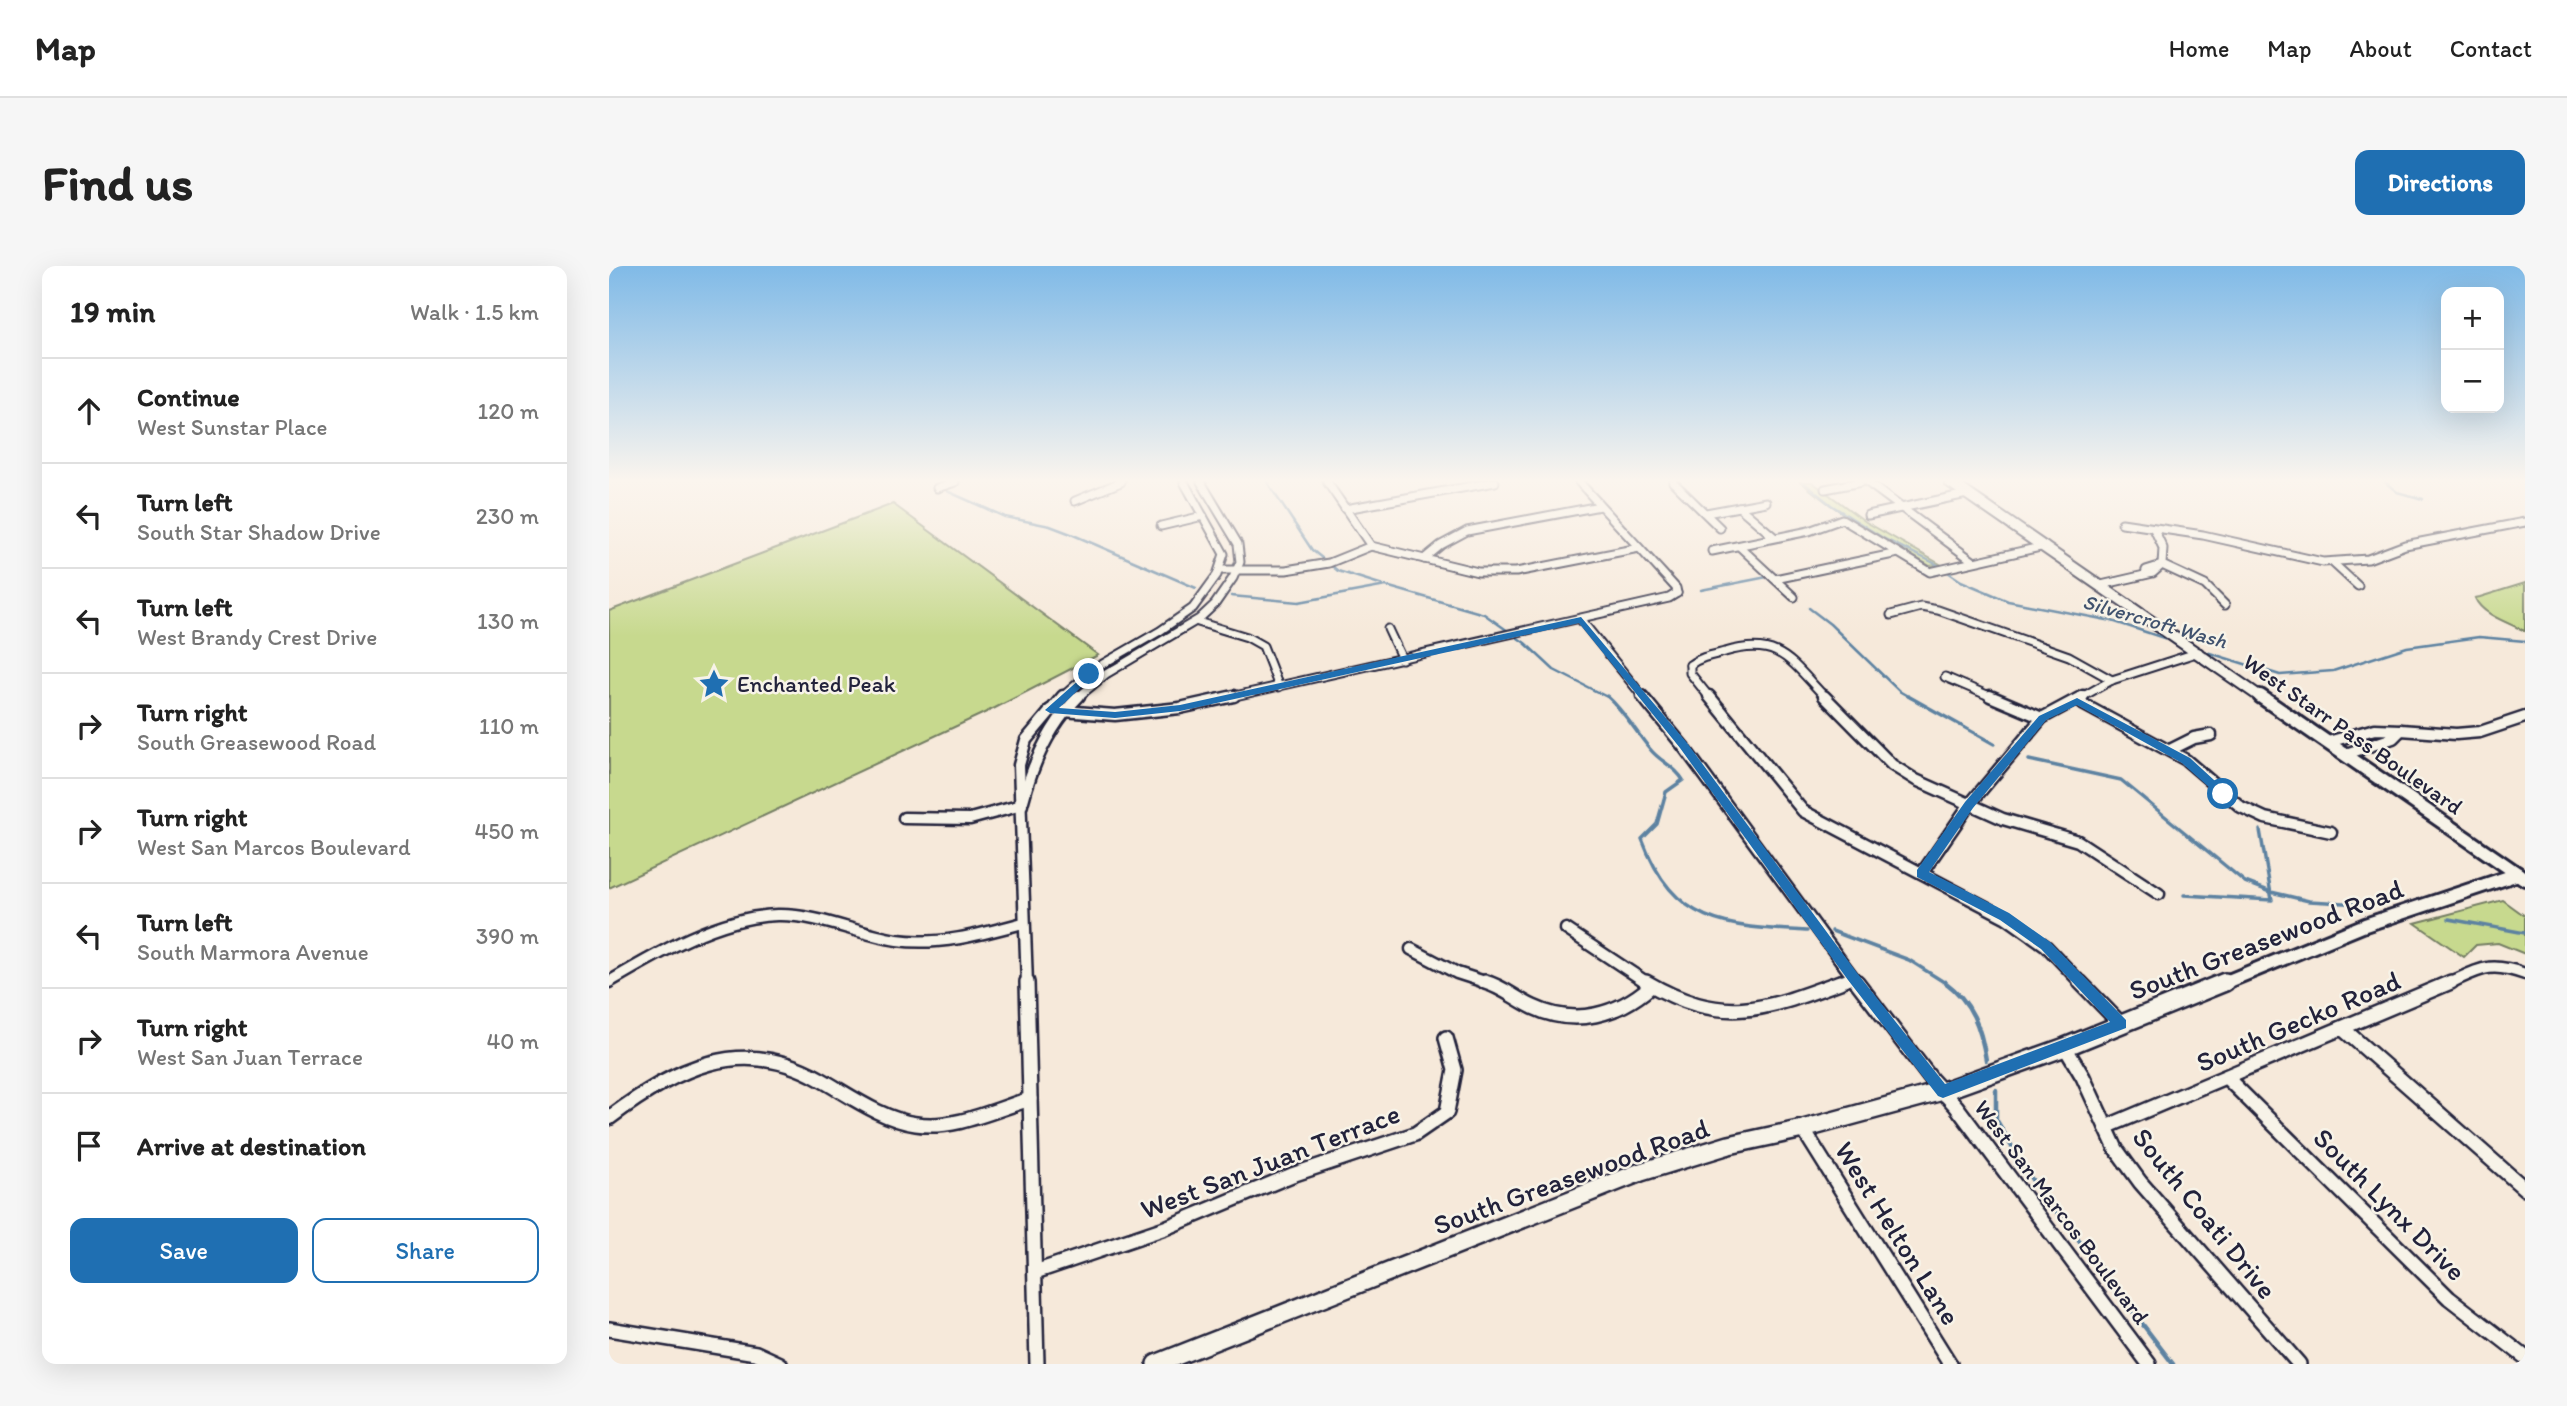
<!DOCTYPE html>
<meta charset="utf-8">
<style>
body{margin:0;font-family:Itim,sans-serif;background:#f6f6f6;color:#222}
.controls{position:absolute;right:21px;top:21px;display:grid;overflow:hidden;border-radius:14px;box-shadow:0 7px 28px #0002}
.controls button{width:63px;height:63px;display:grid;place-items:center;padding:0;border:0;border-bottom:2px solid #e0e0e0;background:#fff;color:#222;font:35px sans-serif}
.stop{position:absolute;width:21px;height:21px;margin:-16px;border:5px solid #1f6fb2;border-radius:50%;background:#fff}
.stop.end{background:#1f6fb2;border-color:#fff;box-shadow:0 2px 7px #0008}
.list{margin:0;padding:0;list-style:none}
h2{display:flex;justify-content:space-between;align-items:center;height:91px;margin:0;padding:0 28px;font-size:30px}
h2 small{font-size:23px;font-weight:400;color:#767676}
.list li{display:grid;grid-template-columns:46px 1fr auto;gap:21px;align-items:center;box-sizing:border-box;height:105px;padding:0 28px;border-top:2px solid #e0e0e0}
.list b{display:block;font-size:26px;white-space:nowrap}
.list p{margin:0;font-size:23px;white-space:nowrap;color:#767676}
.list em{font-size:23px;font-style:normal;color:#767676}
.actions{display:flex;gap:14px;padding:21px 28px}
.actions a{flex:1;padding:16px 0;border:2px solid #1f6fb2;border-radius:14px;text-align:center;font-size:24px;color:#1f6fb2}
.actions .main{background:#1f6fb2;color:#fff}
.icon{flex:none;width:38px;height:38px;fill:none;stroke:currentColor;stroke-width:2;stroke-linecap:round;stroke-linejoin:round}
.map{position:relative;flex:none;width:1916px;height:1098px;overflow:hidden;border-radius:14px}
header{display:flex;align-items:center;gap:42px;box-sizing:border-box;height:98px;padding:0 35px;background:#fff;border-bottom:2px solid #e0e0e0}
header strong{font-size:33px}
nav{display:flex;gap:38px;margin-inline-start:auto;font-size:24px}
.intro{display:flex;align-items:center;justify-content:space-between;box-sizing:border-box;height:168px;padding:0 42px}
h1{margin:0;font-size:49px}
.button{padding:18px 32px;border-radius:14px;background:#1f6fb2;color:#fff;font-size:24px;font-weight:700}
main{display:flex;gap:42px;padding:0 42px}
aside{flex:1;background:#fff;border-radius:14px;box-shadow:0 7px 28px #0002}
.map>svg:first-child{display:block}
.green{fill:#c7d98e;stroke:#747e64;stroke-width:2}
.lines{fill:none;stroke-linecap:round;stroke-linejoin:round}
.stream-far2{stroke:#5d82a1;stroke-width:2.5}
.stream-far1{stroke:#5d82a1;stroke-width:3.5}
.stream{stroke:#5d82a1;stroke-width:4.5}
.minor-far2-casing{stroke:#22223b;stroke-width:11}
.minor-far1-casing{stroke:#22223b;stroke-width:15}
.minor-casing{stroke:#22223b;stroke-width:18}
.tertiary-far2-casing{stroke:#22223b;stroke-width:14}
.tertiary-far1-casing{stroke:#22223b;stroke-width:18}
.tertiary-casing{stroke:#22223b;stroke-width:22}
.secondary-casing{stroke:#22223b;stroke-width:18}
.minor-far2{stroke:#f7f3e8;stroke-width:7}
.minor-far1{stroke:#f7f3e8;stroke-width:10}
.minor{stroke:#f7f3e8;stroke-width:13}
.tertiary-far2{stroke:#f7f3e8;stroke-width:10}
.tertiary-far1{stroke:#f7f3e8;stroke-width:12}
.tertiary{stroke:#f7f3e8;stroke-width:17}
.secondary{stroke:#f7f3e8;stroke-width:12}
.route{fill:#1f6fb2}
.labels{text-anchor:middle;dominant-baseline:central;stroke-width:5;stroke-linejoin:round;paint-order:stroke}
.far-water-label{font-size:21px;font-style:italic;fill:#40526e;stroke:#f7f3e8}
.poi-label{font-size:23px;fill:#22223b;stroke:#f7f3e8;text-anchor:start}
.street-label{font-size:23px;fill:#22223b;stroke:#f7f3e8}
.near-street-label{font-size:28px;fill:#22223b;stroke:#f7f3e8}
</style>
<header>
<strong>Map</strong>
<nav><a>Home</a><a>Map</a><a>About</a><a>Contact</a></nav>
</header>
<div class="intro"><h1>Find us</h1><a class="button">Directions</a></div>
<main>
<aside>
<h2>19 min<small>Walk · 1.5 km</small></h2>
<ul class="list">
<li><svg class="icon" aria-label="ahead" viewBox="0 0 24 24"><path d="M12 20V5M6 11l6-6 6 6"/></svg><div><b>Continue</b><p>West Sunstar Place</p></div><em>120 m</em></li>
<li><svg class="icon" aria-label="left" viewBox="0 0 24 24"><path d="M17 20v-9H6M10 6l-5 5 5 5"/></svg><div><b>Turn left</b><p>South Star Shadow Drive</p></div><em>230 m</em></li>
<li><svg class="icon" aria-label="left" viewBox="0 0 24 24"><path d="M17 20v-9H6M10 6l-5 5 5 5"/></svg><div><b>Turn left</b><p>West Brandy Crest Drive</p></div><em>130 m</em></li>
<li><svg class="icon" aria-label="right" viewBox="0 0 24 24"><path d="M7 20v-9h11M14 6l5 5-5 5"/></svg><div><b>Turn right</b><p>South Greasewood Road</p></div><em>110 m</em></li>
<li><svg class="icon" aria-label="right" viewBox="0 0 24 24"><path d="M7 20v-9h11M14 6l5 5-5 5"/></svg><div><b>Turn right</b><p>West San Marcos Boulevard</p></div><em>450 m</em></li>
<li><svg class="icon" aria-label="left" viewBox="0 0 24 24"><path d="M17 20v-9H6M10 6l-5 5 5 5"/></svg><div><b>Turn left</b><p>South Marmora Avenue</p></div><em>390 m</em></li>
<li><svg class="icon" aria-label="right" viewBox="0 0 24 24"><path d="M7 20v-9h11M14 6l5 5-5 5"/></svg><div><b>Turn right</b><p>West San Juan Terrace</p></div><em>40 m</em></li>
<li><svg class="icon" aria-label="arrive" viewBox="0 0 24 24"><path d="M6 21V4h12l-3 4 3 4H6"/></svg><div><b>Arrive at destination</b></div></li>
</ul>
<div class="actions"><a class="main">Save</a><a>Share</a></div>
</aside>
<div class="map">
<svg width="1916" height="1098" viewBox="0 0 1916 1098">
<rect width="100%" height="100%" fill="#f6e9da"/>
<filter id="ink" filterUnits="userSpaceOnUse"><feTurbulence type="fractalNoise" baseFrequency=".0143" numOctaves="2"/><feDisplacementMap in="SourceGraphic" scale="14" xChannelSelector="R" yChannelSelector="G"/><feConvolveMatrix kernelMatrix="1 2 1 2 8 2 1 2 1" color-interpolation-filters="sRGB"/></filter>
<g filter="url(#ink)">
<g class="green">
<path d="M 1192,216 L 1203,216 L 1257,256 L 1331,298 L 1321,300 C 1277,274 1232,250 1192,216 Z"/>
<path d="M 284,238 L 489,389 L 386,442 L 0,622 L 0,345 Z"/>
<path d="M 1916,317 L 1916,365 C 1900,357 1873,349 1866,332 L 1871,331 Z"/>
<path d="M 1894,634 L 1916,650 L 1916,688 L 1889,677 L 1867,679 L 1855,691 L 1806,657 Z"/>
</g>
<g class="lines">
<g class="stream-far2">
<path d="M 658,216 L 703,284 L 729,305 L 774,319"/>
<path d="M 1194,216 L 1222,239 L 1274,272 L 1327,298 L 1352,315 L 1399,335 L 1503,355 L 1564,375"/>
<path d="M 1776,216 L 1788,226 L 1814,233"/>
<path d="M 338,225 L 396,251 L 441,260 L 462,268 L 587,322"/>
<path d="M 1092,324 L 1158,311"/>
<path d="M 622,330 L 690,336 L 777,320 L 875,348 L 916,377 L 945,404 L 1000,432"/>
<path d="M 1200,342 L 1221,358 L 1290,425 L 1302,432"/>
<path d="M 1591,384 L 1671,409 L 1724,405 L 1798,381 L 1870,371 L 1916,375"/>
</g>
<g class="stream-far1">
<path d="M 998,430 C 1016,446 1026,465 1041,483 C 1051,496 1065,499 1074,514 L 1057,526 L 1048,558 L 1033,573 C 1065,659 1116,661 1198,665"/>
<path d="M 1299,430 L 1385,478"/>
<path d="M 1420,494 L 1512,514 L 1636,616 L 1662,626 L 1700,635 L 1753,638"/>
<path d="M 1575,629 L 1663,634 L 1651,564"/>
<path d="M 1840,653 L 1916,667"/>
<path d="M 1223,665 L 1300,694 L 1338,718"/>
</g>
<g class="stream">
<path d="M 1336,716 C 1363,736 1372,762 1377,794"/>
<path d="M 1387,824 L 1387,853 L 1418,907 L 1564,1098"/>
</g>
<g class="minor-far2-casing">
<g id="minor-far2">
<path d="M 718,216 L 762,280 L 869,306 L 907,306 L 1030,282"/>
<path d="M 970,216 L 1067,322 L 1068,327"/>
<path d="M 1064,216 L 1111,262"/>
<path d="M 1258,216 L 1364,295"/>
<path d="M 328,222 L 346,216"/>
<path d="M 1216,223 L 1252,216"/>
<path d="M 466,235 L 512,216"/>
<path d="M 1130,241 L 1165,271"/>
<path d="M 736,243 L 886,216"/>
<path d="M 1097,247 L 1157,236"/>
<path d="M 1259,249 L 1358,228"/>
<path d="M 1513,257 L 1594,269 L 1714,296 L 1759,293 L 1796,279 L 1916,256"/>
<path d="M 552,260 L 594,250"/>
<path d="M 1545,263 L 1554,282 L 1553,299 L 1596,319 L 1616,339"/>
<path d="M 1130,280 L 1185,331"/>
<path d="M 1103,285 L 1200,265 L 1233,253 L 1321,306 L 1436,280"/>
<path d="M 815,293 L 832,279 L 858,265 L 991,240"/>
<path d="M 1723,296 L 1749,320"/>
<path d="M 611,304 L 677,304 L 720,297 L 762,280"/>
<path d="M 1166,313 L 1289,287"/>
<path d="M 1492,319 L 1544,307 L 1553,299 L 1537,304 L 1536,308"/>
<path d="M 1282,349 L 1312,341 L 1329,344 L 1460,390 L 1503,414"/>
<path d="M 972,354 L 1035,432"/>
<path d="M 589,356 L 638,371 L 654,380 L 670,421"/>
<path d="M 779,363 L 793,393"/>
<path d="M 1081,399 L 1081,407 L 1101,432"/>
<path d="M 1081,399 C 1091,391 1104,389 1116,386 C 1171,370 1182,396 1217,432"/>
<path d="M 1336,411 L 1385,432"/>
<path d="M 452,432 L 485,403 L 551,365 L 584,342 L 608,309 L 615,288 L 575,216"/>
<path d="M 468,432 L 497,408 L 590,353 L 606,338 L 624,312 L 631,296 L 629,278 L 592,216"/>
<path d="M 617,432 L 1060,332 L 1068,327"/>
<path d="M 1471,432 L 1503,414 L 1590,386"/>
</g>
</g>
<g class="minor-far1-casing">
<g id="minor-far1">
<path d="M 1033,430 L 1074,480 L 1249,718"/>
<path d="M 1100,430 L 1194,545 L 1396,651 L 1437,680 L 1473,718"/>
<path d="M 1215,430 L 1283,499 L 1307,514 L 1394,553 L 1469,575 L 1550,628"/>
<path d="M 1381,430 L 1433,452"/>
<path d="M 1468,435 L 1577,494 L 1632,541 L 1656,552 L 1722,566"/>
<path d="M 441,444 L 506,449 L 571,442 L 625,430"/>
<path d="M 1792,464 L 1847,468 L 1871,466 L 1916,451"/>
<path d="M 1719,476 L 1766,463 L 1792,464 L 1784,472 L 1737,488"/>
<path d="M 1561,484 L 1585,472 L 1602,469"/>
<path d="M 414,535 C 424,496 441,459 470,430"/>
<path d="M 295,552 L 361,553 L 413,539"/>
<path d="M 1313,607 L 1360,539 L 1433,452 L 1474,430"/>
<path d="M 957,663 L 1040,718"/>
<path d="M 802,683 L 848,707 L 882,718"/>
<path d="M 0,716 C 49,687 109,651 168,649 C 209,648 248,668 288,674 C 331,680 373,668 414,657"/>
<path d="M 418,718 L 410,499 L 417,474 L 454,430"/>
<path d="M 1226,718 L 1244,711"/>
<path d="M 1838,718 C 1872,703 1880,695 1916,708"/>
</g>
</g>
<g class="minor-casing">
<g id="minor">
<path d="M 418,716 L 428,1098"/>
<path d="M 876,716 C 894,721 907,733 924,741 C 966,761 1009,749 1042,720"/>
<path d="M 1037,716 C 1113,760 1153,745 1231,716"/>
<path d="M 1248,716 L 1322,813 L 1347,840 L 1540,1098"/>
<path d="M 1471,716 L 1512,758"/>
<path d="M 1733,762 L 1916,923"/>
<path d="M 1456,781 L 1474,811 L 1507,883 L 1531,916 L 1690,1098"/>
<path d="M 1618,812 L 1840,1032 L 1916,1091"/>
<path d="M 0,852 C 65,803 132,768 211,813 C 240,829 272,853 307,858 C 345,864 385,844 421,833"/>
<path d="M 1497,861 L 1842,716"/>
<path d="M 1194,863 L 1341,1098"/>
<path d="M 426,1006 L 556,962 L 683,909 L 806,868 L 838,846 L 846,804 L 837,772"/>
<path d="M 0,1063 L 147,1087 L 171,1098"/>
</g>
</g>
<g class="tertiary-far2-casing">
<path id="tertiary-far2" d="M 1341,216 L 1653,432"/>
</g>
<g class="tertiary-far1-casing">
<g id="tertiary-far1">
<path d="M 1651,430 L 1909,608"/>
<path d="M 1612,718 L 1756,659 L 1909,608"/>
</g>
</g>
<g class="tertiary-casing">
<path id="tertiary" d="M 547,1098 L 1032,906 L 1120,879 L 1194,863 L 1334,825 L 1456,781 L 1616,716"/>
</g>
<g class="secondary-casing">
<path id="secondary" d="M 1909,608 L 1916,613"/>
</g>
<use href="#minor-far2" class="minor-far2"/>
<use href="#minor-far1" class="minor-far1"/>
<use href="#minor" class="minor"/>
<use href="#tertiary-far2" class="tertiary-far2"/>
<use href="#tertiary-far1" class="tertiary-far1"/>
<use href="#tertiary" class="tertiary"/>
<use href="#secondary" class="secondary"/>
</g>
</g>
<linearGradient id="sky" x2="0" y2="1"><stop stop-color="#80bae7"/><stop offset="0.58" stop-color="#fbf5ee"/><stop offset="1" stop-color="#fbf5ee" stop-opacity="0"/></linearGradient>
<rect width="1916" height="370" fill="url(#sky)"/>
<path class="route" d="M 972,351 L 1078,477 L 1248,707 L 1336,818 L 1501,756 L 1432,683 L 1391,654 L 1308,611 L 1308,604 L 1356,536 L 1430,450 L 1468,432 L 1581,492 L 1617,525 L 1617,530 L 1610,530 L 1573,497 L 1468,439 L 1437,454 L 1364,542 L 1320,606 L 1400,647 L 1441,676 L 1517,754 L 1517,762 L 1334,832 L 1329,830 L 1239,714 L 1071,482 L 970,357 L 571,445 L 506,452 L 441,447 L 436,444 L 480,405 L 484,406 L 484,410 L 450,442 L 506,446 L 571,439 Z"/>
<defs>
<g id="sight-bare" transform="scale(2.415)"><path d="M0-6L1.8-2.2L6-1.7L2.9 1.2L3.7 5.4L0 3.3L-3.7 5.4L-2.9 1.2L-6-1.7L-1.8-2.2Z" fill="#1f6fb2" stroke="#f7f3e8" stroke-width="2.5" paint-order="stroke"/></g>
</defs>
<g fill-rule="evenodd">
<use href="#sight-bare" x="105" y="418"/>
</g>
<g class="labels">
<g class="far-water-label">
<text transform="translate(1546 355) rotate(16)">Silvercroft Wash</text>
</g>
<g class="poi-label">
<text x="128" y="418">Enchanted Peak</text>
</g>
<g class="street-label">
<text transform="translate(1744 468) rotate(35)">West Starr Pass Boulevard</text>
<text transform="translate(1453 946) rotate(53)">West San Marcos Boulevard</text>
</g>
<g class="near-street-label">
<text transform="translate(1657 673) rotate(-21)">South Greasewood Road</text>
<text transform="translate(1689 755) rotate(-23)">South Gecko Road</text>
<text transform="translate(661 895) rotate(-21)">West San Juan Terrace</text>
<text transform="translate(962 910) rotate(-20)">South Greasewood Road</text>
<text transform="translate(1781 938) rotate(45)">South Lynx Drive</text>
<text transform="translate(1596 947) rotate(51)">South Coati Drive</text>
<text transform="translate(1289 967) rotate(58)">West Helton Lane</text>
</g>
</g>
</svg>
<div class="controls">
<button>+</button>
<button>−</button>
</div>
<div class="stop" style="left:1614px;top:528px"></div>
<div class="stop end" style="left:480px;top:408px"></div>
</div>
</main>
